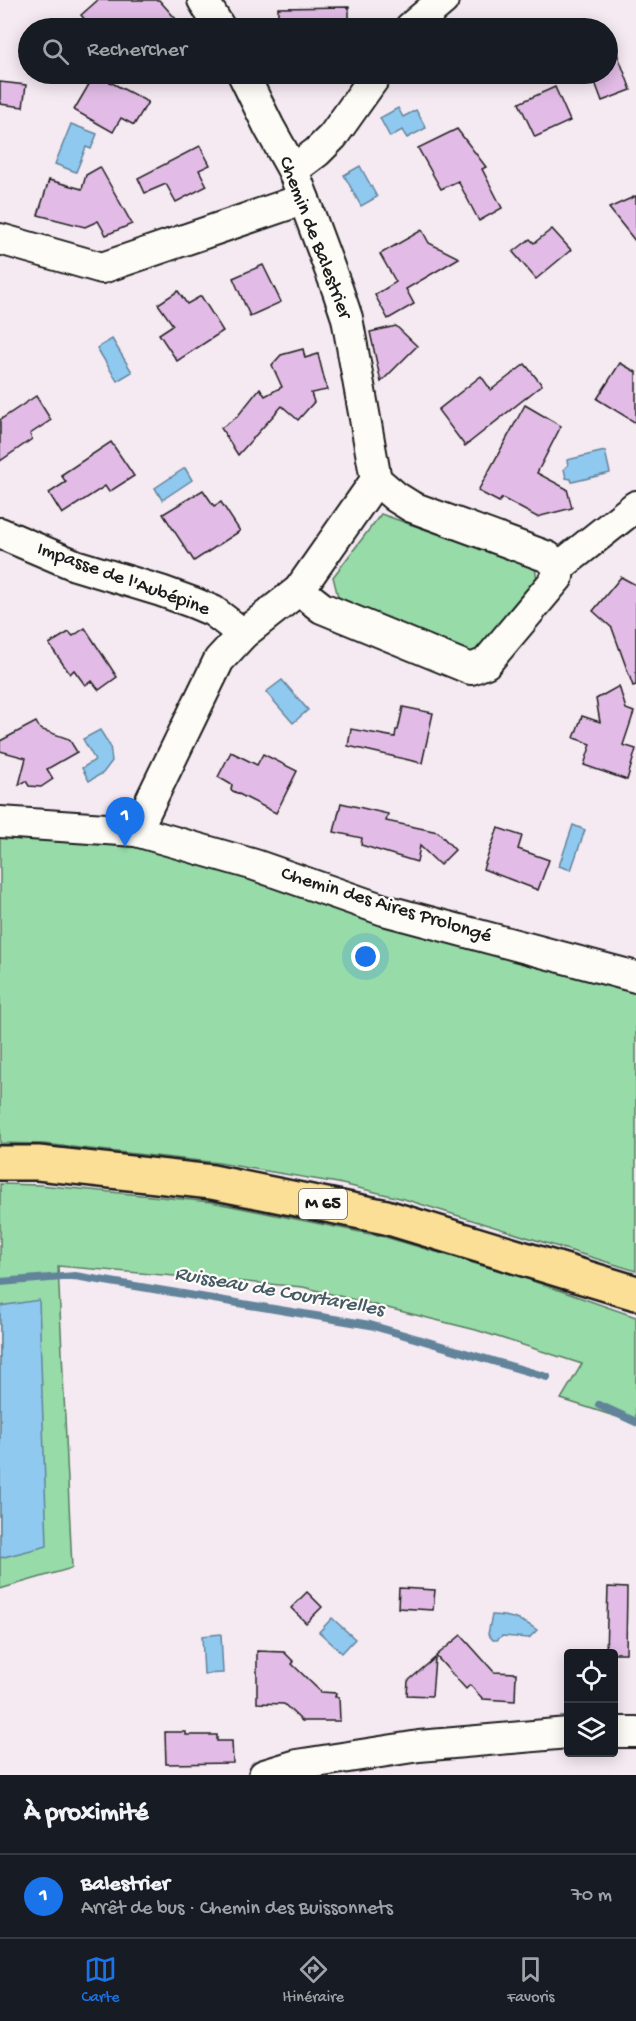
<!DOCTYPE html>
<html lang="fr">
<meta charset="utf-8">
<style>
body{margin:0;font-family:"Gochi Hand",sans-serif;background:#242831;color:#f1f3f6}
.controls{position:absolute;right:18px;bottom:18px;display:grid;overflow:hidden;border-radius:6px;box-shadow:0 3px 15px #0003}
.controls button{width:54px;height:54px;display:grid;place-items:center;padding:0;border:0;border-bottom:2px solid #363941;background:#171b24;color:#f1f3f6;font:30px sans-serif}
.you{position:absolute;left:366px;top:957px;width:21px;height:21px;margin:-15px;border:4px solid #fff;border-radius:50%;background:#1a73e8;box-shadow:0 0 0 9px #1a73e833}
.badge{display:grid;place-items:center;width:39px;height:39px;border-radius:50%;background:#1a73e8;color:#fff;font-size:20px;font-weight:700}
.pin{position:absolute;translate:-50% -50px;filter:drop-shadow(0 2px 3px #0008)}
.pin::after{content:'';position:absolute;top:32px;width:21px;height:18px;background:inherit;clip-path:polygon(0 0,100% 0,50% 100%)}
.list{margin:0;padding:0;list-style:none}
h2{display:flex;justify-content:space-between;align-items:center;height:78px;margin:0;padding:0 24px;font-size:26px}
h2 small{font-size:20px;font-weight:400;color:#9ea1a6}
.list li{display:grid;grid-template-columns:39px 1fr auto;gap:18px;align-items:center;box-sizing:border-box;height:84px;padding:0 24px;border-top:2px solid #363941}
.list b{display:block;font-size:22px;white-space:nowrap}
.list p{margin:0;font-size:20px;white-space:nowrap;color:#9ea1a6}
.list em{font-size:20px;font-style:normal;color:#9ea1a6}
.icon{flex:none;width:33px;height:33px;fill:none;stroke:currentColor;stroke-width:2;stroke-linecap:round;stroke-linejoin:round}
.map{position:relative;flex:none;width:636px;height:1775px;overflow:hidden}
.search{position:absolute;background:#171b24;box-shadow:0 3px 15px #0003;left:18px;right:18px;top:18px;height:66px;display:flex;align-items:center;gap:15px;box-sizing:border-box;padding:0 21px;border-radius:33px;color:#9ea1a6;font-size:22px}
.sheet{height:162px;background:#171b24}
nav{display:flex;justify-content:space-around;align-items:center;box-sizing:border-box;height:84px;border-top:2px solid #363941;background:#171b24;font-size:16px;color:#9ea1a6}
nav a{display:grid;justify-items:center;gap:3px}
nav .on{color:#1a73e8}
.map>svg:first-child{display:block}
.green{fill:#96dba8;stroke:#597c62;stroke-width:1.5}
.water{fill:#90c9ef;stroke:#62849b;stroke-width:1.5}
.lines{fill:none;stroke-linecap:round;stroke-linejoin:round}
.stream{stroke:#62849b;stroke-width:8}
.building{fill:#e2bce6;stroke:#1c1c1c;stroke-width:1.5}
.minor-casing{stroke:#1c1c1c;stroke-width:34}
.major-casing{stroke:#1c1c1c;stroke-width:38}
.minor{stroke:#fdfcf7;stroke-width:30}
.major{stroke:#fbdf96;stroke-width:33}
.labels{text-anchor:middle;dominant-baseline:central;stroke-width:4.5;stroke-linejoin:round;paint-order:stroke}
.shield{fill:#fdfcf7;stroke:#605f5e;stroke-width:1.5}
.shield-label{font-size:18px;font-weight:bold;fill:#1c1c1c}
.street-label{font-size:20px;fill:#1c1c1c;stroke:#fdfcf7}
.water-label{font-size:21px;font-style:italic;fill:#455966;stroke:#fdfcf7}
</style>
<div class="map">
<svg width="636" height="1775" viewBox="0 0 636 1775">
<rect width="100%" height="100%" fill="#f5e9f2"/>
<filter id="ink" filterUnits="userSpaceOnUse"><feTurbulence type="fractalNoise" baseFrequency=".0167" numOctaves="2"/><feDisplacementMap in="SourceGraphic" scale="12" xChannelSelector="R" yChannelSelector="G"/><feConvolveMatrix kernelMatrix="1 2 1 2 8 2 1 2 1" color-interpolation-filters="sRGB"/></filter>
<g filter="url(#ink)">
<g class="green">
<path d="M 381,514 L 535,568 L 538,584 L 483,650 L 467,653 L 338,597 L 333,577 Z"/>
<path d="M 0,836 L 147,846 L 636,985 L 636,1271 L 404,1199 L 338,1183 L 219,1163 L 44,1144 L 0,1143 Z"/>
<path d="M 0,1184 L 40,1185 L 211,1202 L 385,1237 L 521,1277 L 636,1317 L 636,1423 L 561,1399 L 582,1364 L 476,1330 L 303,1287 L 58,1266 L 72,1568 L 0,1589 Z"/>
</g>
<g class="water">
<path d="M 398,108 L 403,117 L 416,110 L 426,128 L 407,138 L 402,130 L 390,137 L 380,118 Z"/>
<path d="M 71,124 L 97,134 L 91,149 L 86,147 L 76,172 L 55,164 Z"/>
<path d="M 360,166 L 377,197 L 361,206 L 344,175 Z"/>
<path d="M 112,339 L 132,372 L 117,381 L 97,348 Z"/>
<path d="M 605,451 L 610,473 L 572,482 L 571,479 L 566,478 L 564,469 L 568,465 L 567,460 Z"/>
<path d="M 185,468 L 192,480 L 162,500 L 155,488 Z"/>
<path d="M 282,680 L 308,710 L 293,723 L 266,692 Z"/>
<path d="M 100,730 L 110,746 L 112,761 L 103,773 L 89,781 L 82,768 L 95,760 L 83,739 Z"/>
<path d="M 573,825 L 585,830 L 571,870 L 559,866 Z"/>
<path d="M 39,1300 L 47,1546 L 0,1558 L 0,1306 Z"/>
<path d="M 492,1615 C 510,1616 522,1619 537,1630 L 529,1638 L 502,1636 L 497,1640 L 493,1640 L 488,1634 Z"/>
<path d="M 332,1618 L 355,1639 L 342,1653 L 319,1632 Z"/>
<path d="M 221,1634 L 223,1673 L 204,1674 L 202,1636 Z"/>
</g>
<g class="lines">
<g class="stream">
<path d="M 0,1282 L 75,1276 L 370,1325 L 547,1377"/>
<path d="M 599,1405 L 636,1422"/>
</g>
</g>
<g class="building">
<path d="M 98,0 L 159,0 L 184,28 L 92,28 L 81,15 Z"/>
<path d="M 349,7 L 349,28 L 278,28 L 278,8 Z"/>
<path d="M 608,32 L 609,32 L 631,90 L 602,101 L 592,74 L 608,74 Z"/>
<path d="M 95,74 L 148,102 L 134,125 L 121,118 L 113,132 L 74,110 Z"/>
<path d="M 0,82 L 26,85 L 23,107 L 0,104 Z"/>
<path d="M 555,87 L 570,121 L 535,137 L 519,103 Z"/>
<path d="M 457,129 L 486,167 L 482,169 L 502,208 L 479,221 L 458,181 L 441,189 L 418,148 Z"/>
<path d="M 200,146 L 210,165 L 199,170 L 207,186 L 176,202 L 166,184 L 145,193 L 138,178 Z"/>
<path d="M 100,167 L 132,224 L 106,235 L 98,221 L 85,227 L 38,215 L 49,180 L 82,189 L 86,175 Z"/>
<path d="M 636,196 L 636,242 L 609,208 Z"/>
<path d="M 552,229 L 571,250 L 536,279 L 513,252 L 530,239 L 534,243 Z"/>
<path d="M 422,230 L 429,243 L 459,258 L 406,289 L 414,304 L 388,319 L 375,295 L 396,282 L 380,254 Z"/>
<path d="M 263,265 L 281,302 L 250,316 L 233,278 Z"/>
<path d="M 178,291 L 187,304 L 201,296 L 223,331 L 177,361 L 159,334 L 173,325 L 158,304 Z"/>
<path d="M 396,326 L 417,346 L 381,382 L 370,332 Z"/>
<path d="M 303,349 L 305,358 L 318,354 L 327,390 L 311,393 L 314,402 L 298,420 L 282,406 L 238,455 L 221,428 L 237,417 L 260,388 L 265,396 L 282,387 L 272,365 L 281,355 Z"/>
<path d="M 620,363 L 636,372 L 636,423 L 597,399 Z"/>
<path d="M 525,364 L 542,385 L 465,446 L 438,410 L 481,376 L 491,390 Z"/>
<path d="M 36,396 L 51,420 L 30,434 L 32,439 L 0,461 L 0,420 Z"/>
<path d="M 525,405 L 561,426 L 537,473 L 567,489 L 572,508 L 537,517 L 502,498 L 499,502 L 478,491 Z"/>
<path d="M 111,442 L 134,476 L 109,492 L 105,486 L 62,514 L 49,493 L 66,482 L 61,475 Z"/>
<path d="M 203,490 L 214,506 L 221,502 L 240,531 L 194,561 L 163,514 Z"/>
<path d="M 621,577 L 636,585 L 636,685 L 633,686 L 612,628 L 593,611 Z"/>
<path d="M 85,628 L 117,677 L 99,690 L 92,681 L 85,685 L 74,670 L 70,674 L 49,644 L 69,632 L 73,636 Z"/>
<path d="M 619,686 L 626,709 L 634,712 L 623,745 L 636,749 L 627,780 L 584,765 L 591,744 L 574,738 L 582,716 L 600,722 L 596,699 Z"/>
<path d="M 403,707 L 433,713 L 422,763 L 348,746 L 351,729 L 395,737 L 396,730 L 398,730 Z"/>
<path d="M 36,722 L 40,729 L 69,739 L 77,752 L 47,769 L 53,779 L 41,787 L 29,786 L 26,781 L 19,785 L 26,758 L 0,751 L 0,741 Z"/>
<path d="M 231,752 L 257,765 L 263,754 L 297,771 L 276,813 L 231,790 L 232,785 L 218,777 Z"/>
<path d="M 341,803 L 388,814 L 386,821 L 438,832 L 455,850 L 440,865 L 420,846 L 417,862 L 361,845 L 362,838 L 334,832 Z"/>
<path d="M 498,828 L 522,836 L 518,849 L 549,860 L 538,890 L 483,869 Z"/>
<path d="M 608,1587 L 627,1588 L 626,1653 L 606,1653 Z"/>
<path d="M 399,1588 L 435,1590 L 433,1610 L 398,1608 Z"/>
<path d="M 307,1592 L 322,1607 L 306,1623 L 291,1608 Z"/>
<path d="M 461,1635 L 494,1672 L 516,1673 L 515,1701 L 483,1699 L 470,1685 L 466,1689 L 436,1656 Z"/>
<path d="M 257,1651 L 284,1652 L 294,1662 L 292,1664 L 321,1692 L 336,1693 L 335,1697 L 339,1697 L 340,1721 L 302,1721 L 284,1704 L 257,1703 Z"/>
<path d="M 435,1658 L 432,1696 L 407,1695 L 408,1681 Z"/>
<path d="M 165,1732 L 186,1732 L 186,1735 L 217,1735 L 217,1741 L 232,1741 L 233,1763 L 166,1764 Z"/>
</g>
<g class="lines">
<g class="minor-casing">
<g id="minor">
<path d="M 203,0 L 220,28"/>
<path d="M 410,28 L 443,0"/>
<path d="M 293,170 L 317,152 L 333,136 L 377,74"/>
<path d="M 0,239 L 102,268 L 304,199"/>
<path d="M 376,480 L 396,497 L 412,507 L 548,557 L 559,567"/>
<path d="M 0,533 L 75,565 L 161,591 L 194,603 L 213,611 L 243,634"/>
<path d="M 559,567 L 636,506"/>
<path d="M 299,590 L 322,608 L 471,669 L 486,663 L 558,577 L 559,567"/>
<path d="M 0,822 L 136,831 L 255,865 L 384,910 L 636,977"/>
<path d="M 136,831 L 219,660 L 243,634 L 299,590 L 376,480 L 347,318 L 338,291 L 293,170 L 269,127 L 243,74"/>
<path d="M 614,1732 L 636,1732"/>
<path d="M 264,1775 L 297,1765 L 419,1746 L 568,1733"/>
</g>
</g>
<g class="major-casing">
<path id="major" d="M 0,1163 L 38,1163 L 212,1182 L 386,1217 L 636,1293"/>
</g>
<use href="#minor" class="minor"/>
<use href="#major" class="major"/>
</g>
</g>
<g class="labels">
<rect class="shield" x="299" y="1189" width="48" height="30" rx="4.5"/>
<g class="shield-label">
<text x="323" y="1204">M 65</text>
</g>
<g class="street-label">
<text transform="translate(314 238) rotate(69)">Chemin de Balestrier</text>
<text transform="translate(123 580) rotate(20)">Impasse de l'Aubépine</text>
<text transform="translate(386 906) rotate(17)">Chemin des Aires Prolongé</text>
</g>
<g class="water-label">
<text transform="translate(279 1293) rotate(10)">Ruisseau de Courtarelles</text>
</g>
</g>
</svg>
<div class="controls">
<button><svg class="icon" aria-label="locate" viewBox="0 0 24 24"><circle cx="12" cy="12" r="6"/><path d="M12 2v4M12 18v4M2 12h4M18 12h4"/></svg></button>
<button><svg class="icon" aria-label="layers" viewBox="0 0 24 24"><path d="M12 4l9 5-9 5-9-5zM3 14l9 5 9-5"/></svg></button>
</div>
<div class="you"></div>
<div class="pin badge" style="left:125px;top:847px">1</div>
<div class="search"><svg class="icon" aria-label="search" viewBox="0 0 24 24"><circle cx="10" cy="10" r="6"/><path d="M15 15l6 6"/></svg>Rechercher</div>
</div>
<section class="sheet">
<h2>À proximité<small></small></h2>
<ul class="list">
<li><span class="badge">1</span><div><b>Balestrier</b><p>Arrêt de bus · Chemin des Buissonnets</p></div><em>70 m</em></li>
</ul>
</section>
<nav>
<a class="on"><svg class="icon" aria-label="map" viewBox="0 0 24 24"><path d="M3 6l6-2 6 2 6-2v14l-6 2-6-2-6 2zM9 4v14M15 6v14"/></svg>Carte</a>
<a><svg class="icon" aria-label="directions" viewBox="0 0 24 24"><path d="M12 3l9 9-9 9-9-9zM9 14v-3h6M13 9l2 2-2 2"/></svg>Itinéraire</a>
<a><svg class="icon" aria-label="saved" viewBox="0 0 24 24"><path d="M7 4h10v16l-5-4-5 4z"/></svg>Favoris</a>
</nav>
